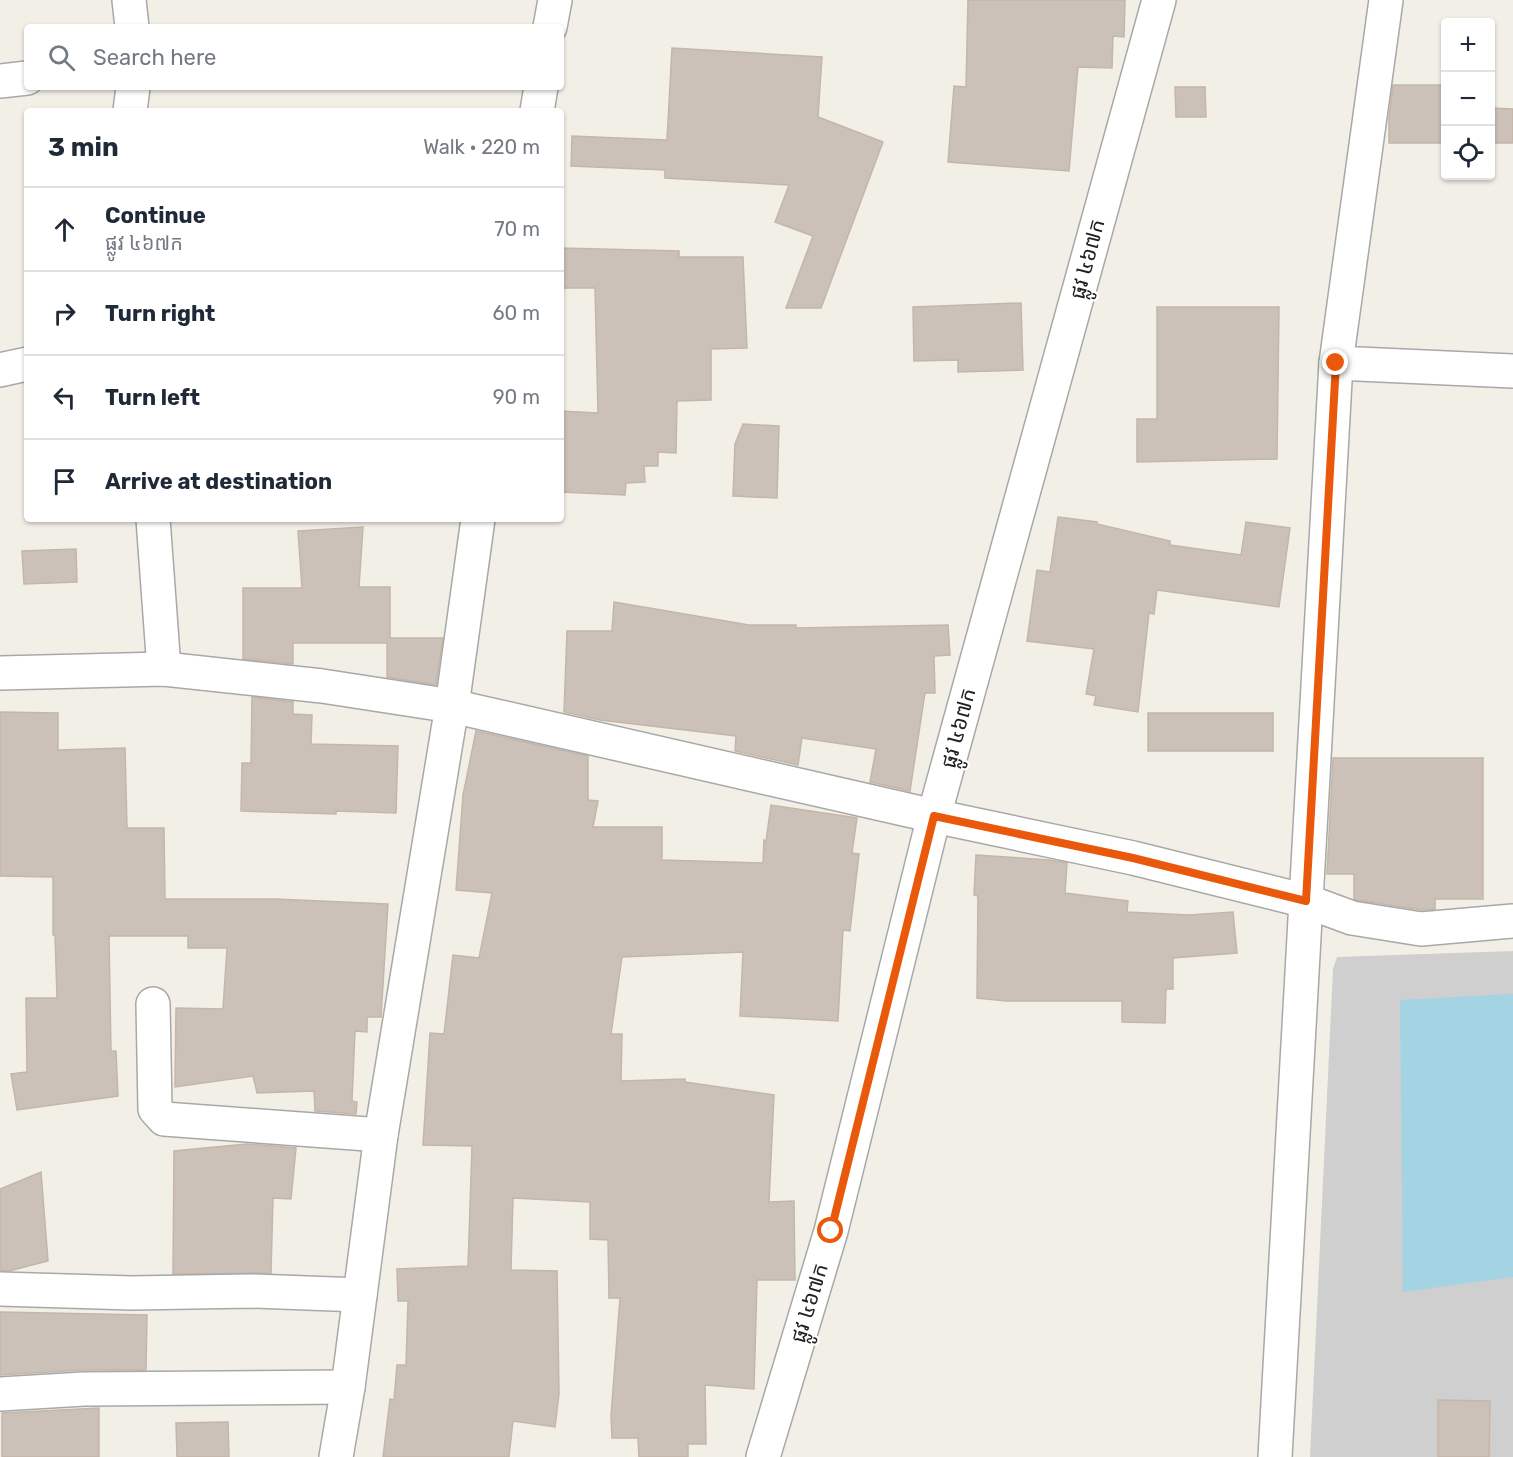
<!DOCTYPE html>
<meta charset="utf-8">
<style>
body{margin:0;font-family:Rubik,"Noto Sans Khmer",sans-serif;background:#f6f6f7;color:#1f2937}
.controls{position:absolute;right:18px;top:18px;display:grid;overflow:hidden;border-radius:6px;box-shadow:0 2px 4px #0004}
.controls button{width:54px;height:54px;display:grid;place-items:center;padding:0;border:0;border-bottom:2px solid #e0e1e3;background:#fff;color:#1f2937;font:30px sans-serif}
.stop{position:absolute;width:18px;height:18px;margin:-14px;border:4px solid #ea580c;border-radius:50%;background:#fff}
.stop.end{background:#ea580c;border-color:#fff;box-shadow:0 2px 6px #0008}
.list{margin:0;padding:0;list-style:none}
h2{display:flex;justify-content:space-between;align-items:center;height:78px;margin:0;padding:0 24px;font-size:26px}
h2 small{font-size:20px;font-weight:400;color:#747a83}
.list li{display:grid;grid-template-columns:39px 1fr auto;gap:18px;align-items:center;box-sizing:border-box;height:84px;padding:0 24px;border-top:2px solid #e0e1e3}
.list b{display:block;font-size:22px;white-space:nowrap}
.list p{margin:0;font-size:20px;white-space:nowrap;color:#747a83}
.list em{font-size:20px;font-style:normal;color:#747a83}
.icon{flex:none;width:33px;height:33px;fill:none;stroke:currentColor;stroke-width:2;stroke-linecap:round;stroke-linejoin:round}
.map{position:relative;flex:none;width:1513px;height:1457px;overflow:hidden}
.search{position:absolute;background:#fff;box-shadow:0 2px 4px #0004;left:24px;top:24px;width:540px;height:66px;display:flex;align-items:center;gap:15px;box-sizing:border-box;padding:0 21px;border-radius:6px;color:#747a83;font-size:22px}
.panel{position:absolute;background:#fff;box-shadow:0 2px 4px #0004;left:24px;top:108px;width:540px;height:414px;border-radius:6px}
.map>svg:first-child{display:block}
.religious{fill:#cfcfcf}
.water{fill:#a4d3e3}
.building{fill:#cbc1b9;stroke:#c5b6a8;stroke-width:1.5}
.lines{fill:none;stroke-linecap:round;stroke-linejoin:round}
.minor-casing{stroke:#a8a8a8;stroke-width:36}
.tertiary-casing{stroke:#a8a8a8;stroke-width:36}
.minor{stroke:#fff;stroke-width:33}
.tertiary{stroke:#fff;stroke-width:33}
.route{stroke:#ea580c;stroke-width:8}
.labels{text-anchor:middle;dominant-baseline:central;stroke-width:4.5;stroke-linejoin:round;paint-order:stroke}
.street-label{font-size:21px;fill:#212121;stroke:#fff}
</style>
<div class="map">
<svg width="1513" height="1457" viewBox="0 0 1513 1457">
<rect width="100%" height="100%" fill="#f2efe7"/>
<path class="religious" d="M 1513,951 L 1513,1457 L 1310,1457 L 1333,969 L 1337,957 Z"/>
<path class="water" d="M 1513,994 L 1513,1277 L 1403,1292 L 1400,1000 Z"/>
<g class="building">
<path d="M 968,0 L 1125,0 L 1124,37 L 1113,36 L 1112,68 L 1078,67 L 1069,171 L 948,162 L 954,86 L 966,87 Z"/>
<path d="M 672,48 L 822,57 L 818,117 L 883,142 L 821,308 L 786,308 L 813,236 L 775,222 L 789,185 L 665,178 L 665,170 L 571,166 L 572,136 L 667,140 Z"/>
<path d="M 1393,85 L 1443,85 L 1446,143 L 1389,143 L 1389,117 Z"/>
<path d="M 1175,87 L 1205,87 L 1206,117 L 1176,117 Z"/>
<path d="M 1491,108 L 1513,109 L 1513,143 L 1491,143 Z"/>
<path d="M 561,248 L 679,251 L 679,257 L 743,257 L 747,348 L 711,349 L 711,400 L 677,401 L 676,453 L 658,452 L 658,466 L 644,466 L 645,482 L 626,483 L 625,495 L 561,492 L 561,411 L 598,413 L 595,288 L 561,288 Z"/>
<path d="M 1021,303 L 1023,370 L 958,372 L 958,360 L 914,361 L 913,307 Z"/>
<path d="M 1157,307 L 1279,307 L 1277,459 L 1137,462 L 1137,419 L 1157,419 Z"/>
<path d="M 743,424 L 779,426 L 777,498 L 733,496 L 735,444 Z"/>
<path d="M 1058,517 L 1097,522 L 1097,524 L 1170,541 L 1170,545 L 1241,555 L 1246,522 L 1290,528 L 1279,607 L 1157,590 L 1154,614 L 1149,613 L 1138,712 L 1094,705 L 1096,696 L 1086,694 L 1094,649 L 1027,641 L 1037,570 L 1050,572 Z"/>
<path d="M 363,527 L 359,587 L 390,587 L 390,638 L 443,638 L 436,685 L 387,677 L 387,643 L 293,643 L 293,664 L 243,659 L 243,588 L 302,588 L 298,531 Z"/>
<path d="M 76,549 L 77,582 L 24,584 L 22,551 Z"/>
<path d="M 614,602 L 749,625 L 796,625 L 796,628 L 948,625 L 950,655 L 934,656 L 935,693 L 925,693 L 910,791 L 870,782 L 876,749 L 802,738 L 798,765 L 735,751 L 736,736 L 600,720 L 564,712 L 567,631 L 612,631 Z"/>
<path d="M 252,697 L 293,702 L 293,714 L 312,715 L 311,744 L 398,746 L 396,813 L 336,811 L 336,814 L 241,811 L 242,763 L 251,763 Z"/>
<path d="M 0,712 L 58,713 L 58,750 L 125,748 L 127,828 L 164,828 L 165,899 L 275,899 L 388,904 L 381,1017 L 367,1017 L 367,1032 L 355,1031 L 352,1101 L 357,1102 L 356,1114 L 315,1111 L 314,1091 L 257,1093 L 253,1076 L 175,1087 L 176,1008 L 223,1009 L 227,948 L 188,948 L 188,936 L 109,936 L 111,1051 L 116,1051 L 118,1096 L 17,1110 L 11,1074 L 27,1072 L 26,998 L 57,998 L 55,935 L 53,935 L 53,877 L 0,876 Z"/>
<rect x="1148" y="713" width="125" height="38"/>
<path d="M 476,731 L 588,756 L 588,800 L 598,801 L 593,827 L 662,827 L 662,860 L 763,863 L 764,840 L 766,841 L 771,805 L 857,818 L 852,853 L 859,854 L 850,931 L 843,930 L 838,1021 L 740,1016 L 743,952 L 622,957 L 611,1034 L 622,1034 L 621,1081 L 685,1079 L 685,1082 L 774,1095 L 769,1202 L 794,1201 L 795,1280 L 757,1280 L 754,1389 L 705,1385 L 706,1444 L 688,1444 L 688,1457 L 639,1457 L 638,1438 L 612,1438 L 611,1416 L 620,1298 L 609,1298 L 608,1240 L 590,1239 L 590,1202 L 513,1198 L 511,1270 L 557,1271 L 559,1394 L 555,1427 L 513,1421 L 509,1457 L 383,1457 L 390,1399 L 394,1400 L 397,1365 L 406,1365 L 408,1301 L 398,1301 L 397,1269 L 468,1266 L 472,1146 L 423,1145 L 430,1033 L 444,1034 L 453,955 L 479,958 L 492,893 L 456,890 L 463,795 Z"/>
<path d="M 1333,758 L 1483,758 L 1483,899 L 1435,899 L 1435,909 L 1422,910 L 1357,900 L 1354,899 L 1354,874 L 1327,874 Z"/>
<path d="M 976,855 L 1049,860 L 1067,863 L 1065,893 L 1128,901 L 1127,912 L 1189,915 L 1233,912 L 1237,953 L 1173,958 L 1173,989 L 1166,989 L 1165,1023 L 1122,1022 L 1122,1001 L 1006,1001 L 977,998 L 978,896 L 974,895 Z"/>
<path d="M 247,1144 L 296,1148 L 291,1199 L 273,1198 L 271,1273 L 173,1274 L 174,1151 Z"/>
<path d="M 41,1172 L 48,1261 L 9,1271 L 0,1270 L 0,1189 Z"/>
<path d="M 0,1312 L 147,1315 L 146,1370 L 83,1370 L 0,1375 Z"/>
<path d="M 1438,1400 L 1490,1401 L 1489,1457 L 1438,1457 Z"/>
<path d="M 99,1408 L 99,1457 L 2,1457 L 2,1413 Z"/>
<path d="M 228,1422 L 229,1457 L 177,1457 L 176,1423 Z"/>
</g>
<g class="lines">
<g class="minor-casing">
<g id="minor">
<path d="M 129,0 L 132,27"/>
<path d="M 550,27 L 555,0"/>
<path d="M 0,81 L 27,78"/>
<path d="M 130,111 L 133,87"/>
<path d="M 537,111 L 541,87"/>
<path d="M 1336,363 L 1513,371"/>
<path d="M 0,370 L 27,364"/>
<path d="M 153,519 L 164,669"/>
<path d="M 0,673 L 164,669 L 322,686 L 452,706 L 934,816 L 1133,858 L 1306,901 L 1352,918 L 1421,929 L 1513,921"/>
<path d="M 153,1004 L 155,1109 L 164,1119 L 381,1135"/>
<path d="M 0,1289 L 132,1293 L 251,1291 L 360,1295"/>
<path d="M 0,1394 L 84,1389 L 348,1387"/>
<path d="M 336,1457 L 348,1387 L 381,1135 L 452,706 L 478,519"/>
<path d="M 1275,1457 L 1336,363 L 1386,0"/>
</g>
</g>
<g class="tertiary-casing">
<path id="tertiary" d="M 763,1457 L 831,1231 L 934,816 L 1159,0"/>
</g>
<use href="#minor" class="minor"/>
<use href="#tertiary" class="tertiary"/>
</g>
<g class="lines">
<path class="route" d="M 831,1231 L 934,816 L 1133,858 L 1306,901 L 1336,363"/>
</g>
<g class="labels">
<g class="street-label">
<text transform="translate(1087 259) rotate(-75)">ផ្លូវ ៤៦៧ក</text>
<text transform="translate(958 728) rotate(-75)">ផ្លូវ ៤៦៧ក</text>
<text transform="translate(809 1303) rotate(-73)">ផ្លូវ ៤៦៧ក</text>
</g>
</g>
</svg>
<div class="controls">
<button>+</button>
<button>−</button>
<button><svg class="icon" aria-label="locate" viewBox="0 0 24 24"><circle cx="12" cy="12" r="6"/><path d="M12 2v4M12 18v4M2 12h4M18 12h4"/></svg></button>
</div>
<div class="stop" style="left:831px;top:1231px"></div>
<div class="stop end" style="left:1336px;top:363px"></div>
<div class="search"><svg class="icon" aria-label="search" viewBox="0 0 24 24"><circle cx="10" cy="10" r="6"/><path d="M15 15l6 6"/></svg>Search here</div>
<section class="panel">
<h2>3 min<small>Walk · 220 m</small></h2>
<ul class="list">
<li><svg class="icon" aria-label="ahead" viewBox="0 0 24 24"><path d="M12 20V5M6 11l6-6 6 6"/></svg><div><b>Continue</b><p>ផ្លូវ ៤៦៧ក</p></div><em>70 m</em></li>
<li><svg class="icon" aria-label="right" viewBox="0 0 24 24"><path d="M7 20v-9h11M14 6l5 5-5 5"/></svg><div><b>Turn right</b></div><em>60 m</em></li>
<li><svg class="icon" aria-label="left" viewBox="0 0 24 24"><path d="M17 20v-9H6M10 6l-5 5 5 5"/></svg><div><b>Turn left</b></div><em>90 m</em></li>
<li><svg class="icon" aria-label="arrive" viewBox="0 0 24 24"><path d="M6 21V4h12l-3 4 3 4H6"/></svg><div><b>Arrive at destination</b></div></li>
</ul>
</section>
</div>
